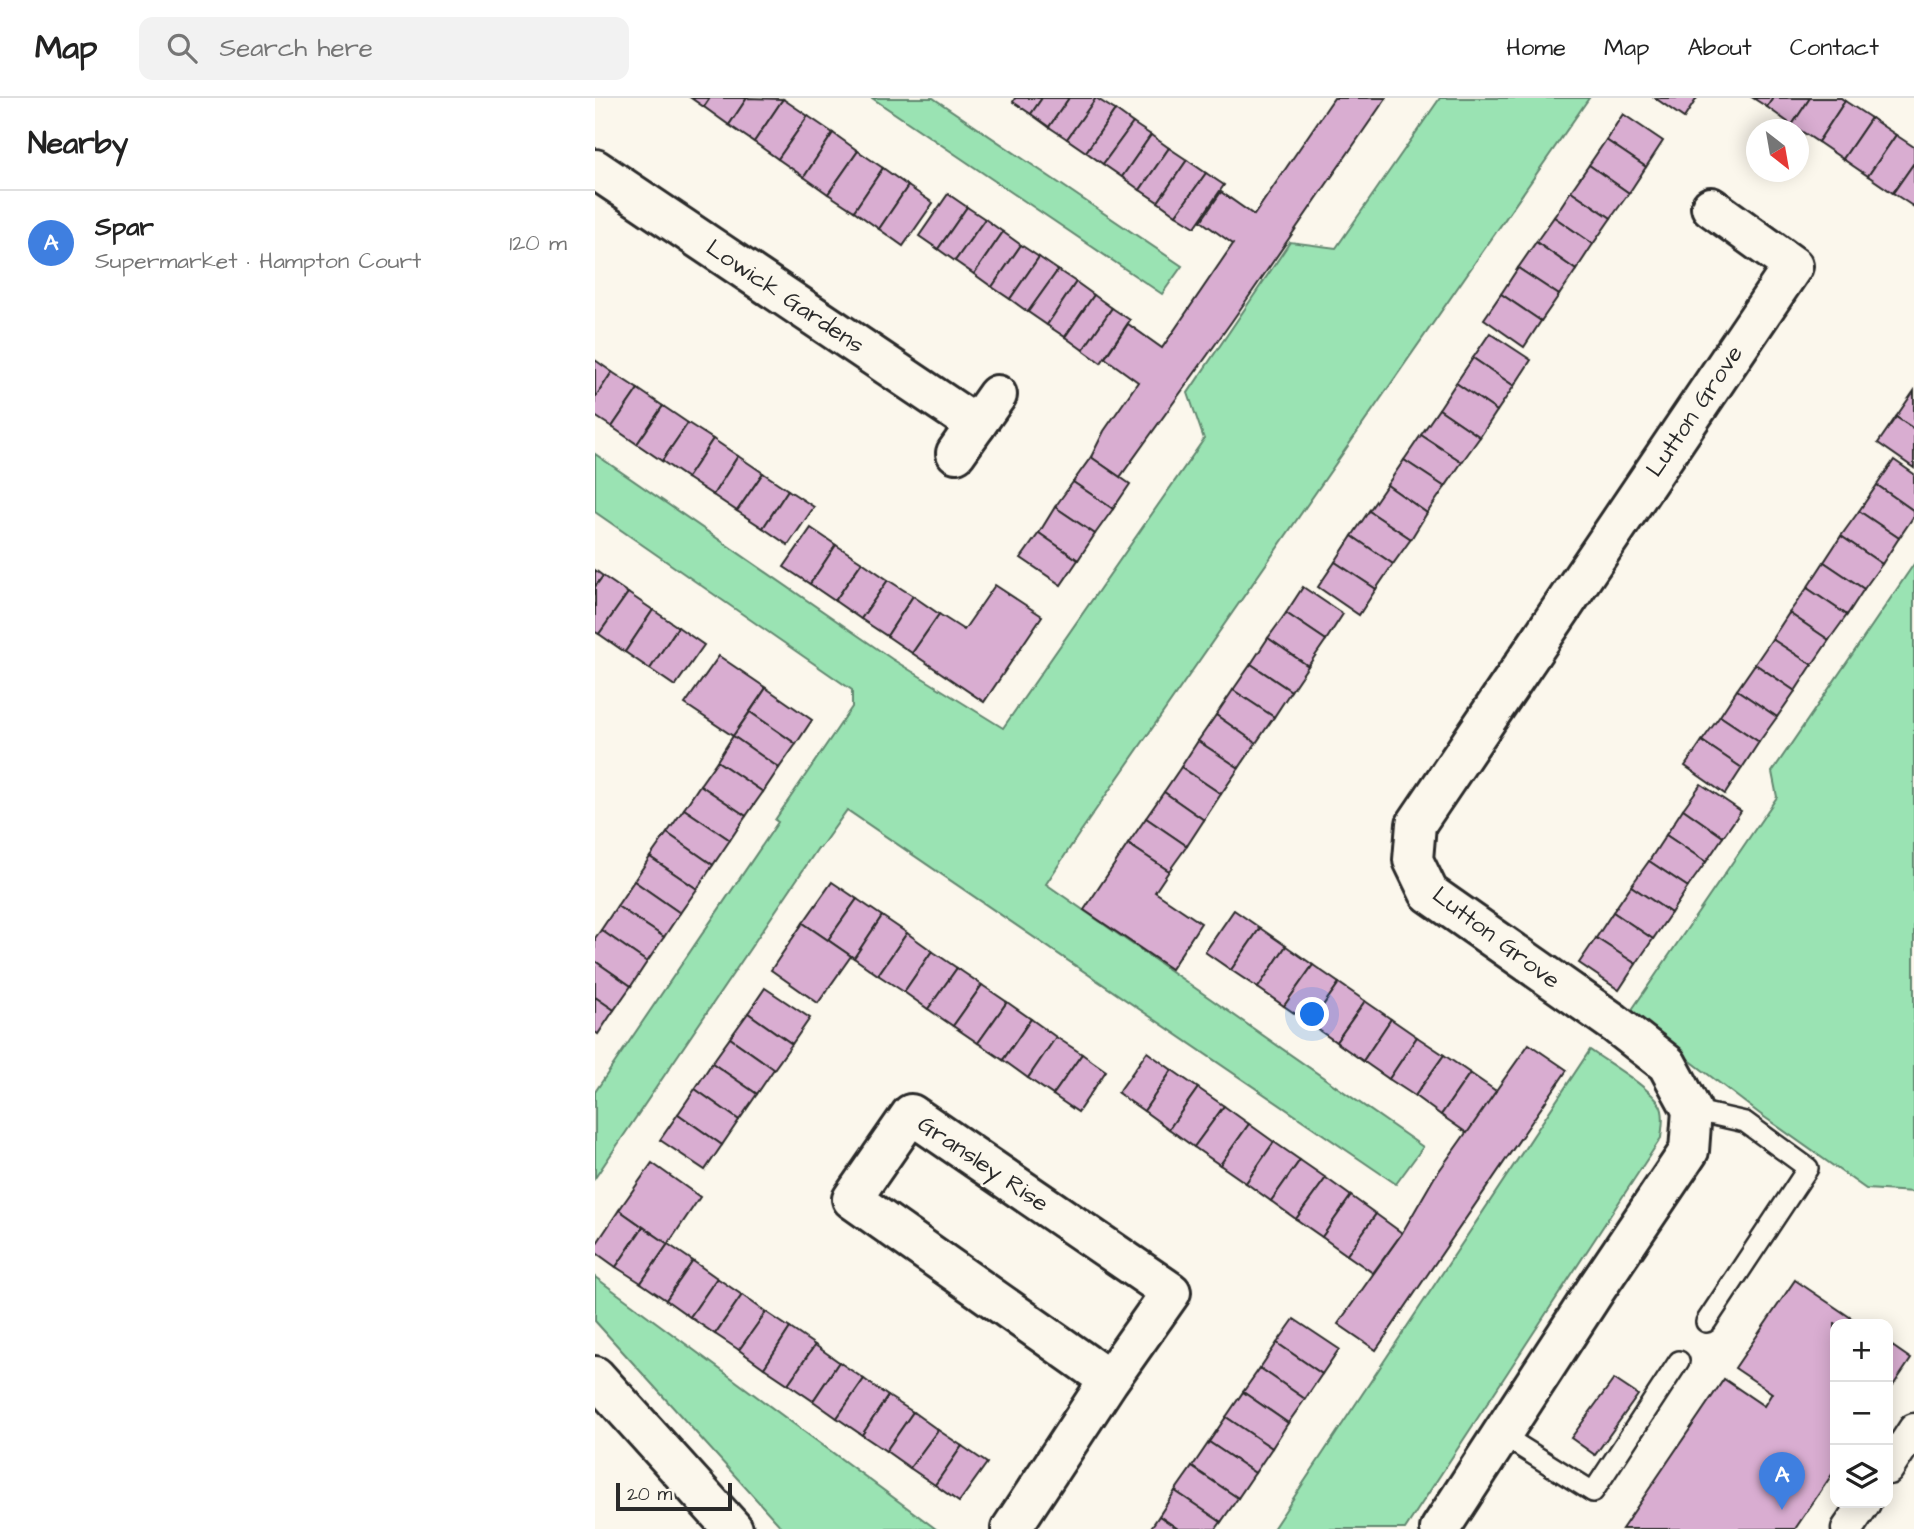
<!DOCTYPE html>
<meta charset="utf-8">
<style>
body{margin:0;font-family:"Architects Daughter",sans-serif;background:#f2f2f2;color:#222}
.controls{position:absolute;right:21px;bottom:21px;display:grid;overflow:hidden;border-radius:14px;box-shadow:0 4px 18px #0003}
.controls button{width:63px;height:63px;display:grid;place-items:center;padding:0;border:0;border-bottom:2px solid #e0e0e0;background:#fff;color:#222;font:35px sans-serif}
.compass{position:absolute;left:1151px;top:21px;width:63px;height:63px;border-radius:50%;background:#fff;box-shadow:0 4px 18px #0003;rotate:149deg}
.scale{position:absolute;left:21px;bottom:18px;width:116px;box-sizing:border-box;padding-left:7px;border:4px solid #2b2b2b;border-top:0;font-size:19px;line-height:24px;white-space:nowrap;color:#2b2b2b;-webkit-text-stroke:5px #fbf7ec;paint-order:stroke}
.you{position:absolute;left:718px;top:917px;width:24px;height:24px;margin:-18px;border:5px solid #fff;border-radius:50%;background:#1a73e8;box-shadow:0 0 0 10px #1a73e833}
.badge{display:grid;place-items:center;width:46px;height:46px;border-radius:50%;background:#0b8043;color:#fff;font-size:23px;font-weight:700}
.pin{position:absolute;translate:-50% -58px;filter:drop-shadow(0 2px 4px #0008)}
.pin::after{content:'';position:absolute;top:37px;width:24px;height:21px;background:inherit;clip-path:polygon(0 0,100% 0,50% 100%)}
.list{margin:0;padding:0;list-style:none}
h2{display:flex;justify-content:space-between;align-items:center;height:91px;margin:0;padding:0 28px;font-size:30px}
h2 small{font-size:23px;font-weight:400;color:#767676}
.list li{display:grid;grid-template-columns:46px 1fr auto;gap:21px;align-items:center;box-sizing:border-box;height:105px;padding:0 28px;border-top:2px solid #e0e0e0}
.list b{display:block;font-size:26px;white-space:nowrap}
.list p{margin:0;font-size:23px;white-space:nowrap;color:#767676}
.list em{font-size:23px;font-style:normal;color:#767676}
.icon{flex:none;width:38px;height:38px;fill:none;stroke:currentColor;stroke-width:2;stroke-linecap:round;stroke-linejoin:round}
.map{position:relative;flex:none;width:1319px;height:1431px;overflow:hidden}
header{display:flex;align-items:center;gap:42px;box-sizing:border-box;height:98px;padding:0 35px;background:#fff;border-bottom:2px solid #e0e0e0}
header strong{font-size:33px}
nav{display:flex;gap:38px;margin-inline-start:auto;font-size:24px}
.search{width:490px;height:63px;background:#f2f2f2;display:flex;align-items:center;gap:18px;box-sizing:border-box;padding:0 24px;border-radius:14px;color:#767676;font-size:26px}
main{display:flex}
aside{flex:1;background:#fff}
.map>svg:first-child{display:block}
.green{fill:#9ae3b3;stroke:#62876f;stroke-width:2}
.building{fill:#d9add1;stroke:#2b2b2b;stroke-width:2}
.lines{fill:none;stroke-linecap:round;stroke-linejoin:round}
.service-casing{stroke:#2b2b2b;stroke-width:24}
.pedestrian-casing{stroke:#2b2b2b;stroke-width:35}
.minor-casing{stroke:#2b2b2b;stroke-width:44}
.tertiary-casing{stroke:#2b2b2b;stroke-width:44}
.service{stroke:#fbf7ec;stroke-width:19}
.pedestrian{stroke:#fbf7ec;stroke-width:30}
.minor{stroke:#fbf7ec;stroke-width:38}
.tertiary{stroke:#fbf7ec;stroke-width:38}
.labels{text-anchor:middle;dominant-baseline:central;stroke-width:5;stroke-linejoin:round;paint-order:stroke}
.street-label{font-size:24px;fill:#2b2b2b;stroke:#fbf7ec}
</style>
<header>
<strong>Map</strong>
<div class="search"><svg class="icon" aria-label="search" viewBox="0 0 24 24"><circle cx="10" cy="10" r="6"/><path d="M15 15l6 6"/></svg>Search here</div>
<nav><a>Home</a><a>Map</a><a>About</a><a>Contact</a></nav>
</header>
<main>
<aside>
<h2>Nearby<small></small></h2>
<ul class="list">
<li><span class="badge" style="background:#3f7fe0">A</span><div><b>Spar</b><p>Supermarket · Hampton Court</p></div><em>120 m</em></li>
</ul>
</aside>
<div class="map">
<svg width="1319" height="1431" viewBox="0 0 1319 1431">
<rect width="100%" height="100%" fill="#fbf7ec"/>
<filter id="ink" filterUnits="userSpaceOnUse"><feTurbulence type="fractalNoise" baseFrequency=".0143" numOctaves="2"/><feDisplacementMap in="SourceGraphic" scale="14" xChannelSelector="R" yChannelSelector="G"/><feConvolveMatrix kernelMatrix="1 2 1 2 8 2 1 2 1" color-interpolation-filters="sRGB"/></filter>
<g filter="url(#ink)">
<g class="green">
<path d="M 277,0 L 338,0 L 587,168 L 567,196 Z"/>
<path d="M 845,0 L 994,0 L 484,736 L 451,786 L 828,1049 L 801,1086 L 252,712 L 225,750 L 223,750 L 0,1080 L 0,994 L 183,724 L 180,722 L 257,609 L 257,592 L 0,414 L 0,356 L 297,561 L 408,630 L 609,341 L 593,295 L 695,144 L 741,150 Z"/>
<path d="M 1319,466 L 1319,1094 L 1271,1091 L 1165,1016 L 1034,916 L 1182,699 L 1177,674 Z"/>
<path d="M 995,952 C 1013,965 1055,989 1065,1007 C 1070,1016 1067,1030 1066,1040 L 810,1431 L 678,1431 Z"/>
<path d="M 0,1179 L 341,1431 L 188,1431 L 0,1223 Z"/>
</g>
<g class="building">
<path d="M 96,0 L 115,0 L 109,9 Z"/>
<path d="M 115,0 L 152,0 L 134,27 L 109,9 Z"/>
<path d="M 152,0 L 188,1 L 159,44 L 134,27 Z"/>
<path d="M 420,0 L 447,0 L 436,16 L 418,4 Z"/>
<path d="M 447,0 L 474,0 L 454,29 L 436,16 Z"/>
<path d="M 474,0 L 501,0 L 472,41 L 454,29 Z"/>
<path d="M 501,0 L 520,12 L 491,54 L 472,41 Z"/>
<path d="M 739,0 L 791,0 L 637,223 L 525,379 L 496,359 L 509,333 L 543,284 L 510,260 L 533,226 L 567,250 L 638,146 L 606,123 L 626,94 L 659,117 Z"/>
<path d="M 1060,0 L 1102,0 L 1089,20 Z"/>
<path d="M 1158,0 L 1178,0 L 1172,9 Z"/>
<path d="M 1178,0 L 1215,0 L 1197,27 L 1172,9 Z"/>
<path d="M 1215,0 L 1246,0 L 1250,3 L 1223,44 L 1197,27 Z"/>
<path d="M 188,1 L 213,18 L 183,61 L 159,44 Z"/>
<path d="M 1250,3 L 1276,20 L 1248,61 L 1223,44 Z"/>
<path d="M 520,12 L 538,25 L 508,66 L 491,54 Z"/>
<path d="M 1028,16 L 1068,43 L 1051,69 L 1011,42 Z"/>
<path d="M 213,18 L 238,35 L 209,79 L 183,61 Z"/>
<path d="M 1276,20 L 1301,37 L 1273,78 L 1248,61 Z"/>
<path d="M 538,25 L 556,37 L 527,79 L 508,66 Z"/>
<path d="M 238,35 L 263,53 L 233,96 L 209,79 Z"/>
<path d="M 556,37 L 574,50 L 545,92 L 527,79 Z"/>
<path d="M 1301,37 L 1319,49 L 1319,65 L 1298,95 L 1273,78 Z"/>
<path d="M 1011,42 L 1051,69 L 1034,95 L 994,67 Z"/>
<path d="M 574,50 L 592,62 L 563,104 L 545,92 Z"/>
<path d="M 263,53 L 288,70 L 259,113 L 233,96 Z"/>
<path d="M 592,62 L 611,75 L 581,117 L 563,104 Z"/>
<path d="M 1319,65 L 1319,109 L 1298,95 Z"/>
<path d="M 994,67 L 1034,95 L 1016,120 L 976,93 Z"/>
<path d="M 288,70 L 313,88 L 284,131 L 259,113 Z"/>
<path d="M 611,75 L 629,87 L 600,129 L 581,117 Z"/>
<path d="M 313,88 L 338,105 L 308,148 L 284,131 Z"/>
<path d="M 976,93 L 1016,120 L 998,146 L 959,119 Z"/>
<path d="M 353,96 L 372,109 L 343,151 L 324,138 Z"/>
<path d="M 372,109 L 390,121 L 360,163 L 343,151 Z"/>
<path d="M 959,119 L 998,146 L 981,172 L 941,144 Z"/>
<path d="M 390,121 L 408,134 L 379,176 L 360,163 Z"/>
<path d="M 408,134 L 426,147 L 397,189 L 379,176 Z"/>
<path d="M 941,144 L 981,172 L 964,197 L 923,170 Z"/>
<path d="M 426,147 L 444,159 L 415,201 L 397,189 Z"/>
<path d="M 444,159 L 463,172 L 433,214 L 415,201 Z"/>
<path d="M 923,170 L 964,197 L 946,223 L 906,196 Z"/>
<path d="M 463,172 L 481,184 L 452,227 L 433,214 Z"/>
<path d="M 481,184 L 499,197 L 470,239 L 452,227 Z"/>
<path d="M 906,196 L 946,223 L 929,249 L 889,221 Z"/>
<path d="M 499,197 L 517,210 L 488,252 L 470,239 Z"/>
<path d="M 517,210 L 535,222 L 506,265 L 488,252 Z"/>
<path d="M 895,235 L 936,262 L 919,288 L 878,260 Z"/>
<path d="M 878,260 L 919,288 L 902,313 L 861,285 Z"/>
<path d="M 0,262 L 17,274 L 0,300 Z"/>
<path d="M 17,274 L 43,291 L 17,329 L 0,318 L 0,300 Z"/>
<path d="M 861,285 L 902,313 L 885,339 L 844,311 Z"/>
<path d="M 43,291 L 68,308 L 42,346 L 17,329 Z"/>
<path d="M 1319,293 L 1319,331 L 1301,319 Z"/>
<path d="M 68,308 L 93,325 L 67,363 L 42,346 Z"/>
<path d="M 844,311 L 885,339 L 867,364 L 826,337 Z"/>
<path d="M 1301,319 L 1319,331 L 1319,370 L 1283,345 Z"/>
<path d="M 93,325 L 118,341 L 92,380 L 67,363 Z"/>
<path d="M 826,337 L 867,364 L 850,389 L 809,362 Z"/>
<path d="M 118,341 L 143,358 L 118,397 L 92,380 Z"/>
<path d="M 143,358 L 168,375 L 142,413 L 118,397 Z"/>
<path d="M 496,359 L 535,386 L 518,411 L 478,384 Z"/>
<path d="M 809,362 L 850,389 L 832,415 L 792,387 Z"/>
<path d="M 1299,362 L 1319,376 L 1319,413 L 1282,387 Z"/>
<path d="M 168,375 L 193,392 L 168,430 L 142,413 Z"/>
<path d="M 478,384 L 518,411 L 500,436 L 460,409 Z"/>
<path d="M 792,387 L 832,415 L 816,441 L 774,413 Z"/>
<path d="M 1282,387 L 1319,413 L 1319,418 L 1304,440 L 1264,413 Z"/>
<path d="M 193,392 L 219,409 L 193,447 L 168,430 Z"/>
<path d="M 460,409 L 500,436 L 483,462 L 444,435 Z"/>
<path d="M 774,413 L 816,441 L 798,466 L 757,438 Z"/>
<path d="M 1264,413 L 1304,440 L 1287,466 L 1246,438 Z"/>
<path d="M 216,430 L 241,447 L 215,486 L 189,469 Z"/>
<path d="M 444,435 L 483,462 L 466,487 L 426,460 Z"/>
<path d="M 757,438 L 798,466 L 781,491 L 740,464 Z"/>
<path d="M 1246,438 L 1287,466 L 1269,491 L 1229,464 Z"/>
<path d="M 241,447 L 267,464 L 240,503 L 215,486 Z"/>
<path d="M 267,464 L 293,482 L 266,521 L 240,503 Z"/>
<path d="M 740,464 L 781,491 L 764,517 L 723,489 Z"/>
<path d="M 1229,464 L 1269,491 L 1252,517 L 1212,490 Z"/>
<path d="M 0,472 L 8,478 L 0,489 Z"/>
<path d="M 8,478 L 33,495 L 4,536 L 0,534 L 0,489 Z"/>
<path d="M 293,482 L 318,498 L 292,538 L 266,521 Z"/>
<path d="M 400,487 L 447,518 L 389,604 L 317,555 L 344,516 L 369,532 Z"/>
<path d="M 708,489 L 748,516 L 731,542 L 691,515 Z"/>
<path d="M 1212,490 L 1252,517 L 1234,542 L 1194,515 Z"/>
<path d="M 33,495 L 58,512 L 30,554 L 4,536 Z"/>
<path d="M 318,498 L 344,516 L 317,555 L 292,538 Z"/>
<path d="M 58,512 L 83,529 L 55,571 L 30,554 Z"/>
<path d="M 691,515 L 731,542 L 713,568 L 673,540 Z"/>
<path d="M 1194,515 L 1234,542 L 1217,567 L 1177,541 Z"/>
<path d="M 83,529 L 109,547 L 80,588 L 55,571 Z"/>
<path d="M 673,540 L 713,568 L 696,593 L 656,566 Z"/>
<path d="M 1177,541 L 1217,567 L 1200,593 L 1160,566 Z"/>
<path d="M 124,558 L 171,590 L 138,638 L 90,606 Z"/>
<path d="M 656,566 L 696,593 L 679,619 L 638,592 Z"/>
<path d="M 1160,566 L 1200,593 L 1182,619 L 1142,592 Z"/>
<path d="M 171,590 L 217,622 L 201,646 L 155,614 Z"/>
<path d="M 638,592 L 679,619 L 661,645 L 621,617 Z"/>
<path d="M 1142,592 L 1182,619 L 1164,644 L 1125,618 Z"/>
<path d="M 155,614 L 201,646 L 184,670 L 138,638 Z"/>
<path d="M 621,617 L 661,645 L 644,670 L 603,643 Z"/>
<path d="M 1125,618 L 1164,644 L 1147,670 L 1107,643 Z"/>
<path d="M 138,638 L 184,670 L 168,694 L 122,663 Z"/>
<path d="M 603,643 L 644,670 L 626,696 L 586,669 Z"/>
<path d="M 1107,643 L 1147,670 L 1130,696 L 1090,668 Z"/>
<path d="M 122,663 L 168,694 L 151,718 L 105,687 Z"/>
<path d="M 586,669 L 626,696 L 609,722 L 569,694 Z"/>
<path d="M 1106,686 L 1146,713 L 1128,739 L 1088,711 Z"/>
<path d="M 105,687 L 151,718 L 135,742 L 89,711 Z"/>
<path d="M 569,694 L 609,722 L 592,748 L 551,720 Z"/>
<path d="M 89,711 L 135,742 L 118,767 L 72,735 Z"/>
<path d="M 1088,711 L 1128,739 L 1111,764 L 1071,737 Z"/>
<path d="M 551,720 L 592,748 L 574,773 L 533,746 Z"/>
<path d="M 72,735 L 118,767 L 102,791 L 55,759 Z"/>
<path d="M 1071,737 L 1111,764 L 1093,789 L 1054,763 Z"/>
<path d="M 533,746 L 574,773 L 560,794 L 606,825 L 576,871 L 489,812 Z"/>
<path d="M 55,759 L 102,791 L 85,815 L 39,783 Z"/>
<path d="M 1054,763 L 1093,789 L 1076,815 L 1036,788 Z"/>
<path d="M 39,783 L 85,815 L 69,839 L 22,808 Z"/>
<path d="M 237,784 L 262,801 L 233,842 L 208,825 Z"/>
<path d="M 1036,788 L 1076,815 L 1058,841 L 1018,814 Z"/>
<path d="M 262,801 L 287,818 L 259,860 L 233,842 Z"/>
<path d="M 22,808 L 69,839 L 52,864 L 6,832 Z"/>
<path d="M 639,812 L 665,830 L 636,872 L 610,854 Z"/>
<path d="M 1018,814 L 1058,841 L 1041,866 L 1001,840 Z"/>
<path d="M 287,818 L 312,835 L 283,877 L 259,860 Z"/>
<path d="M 208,825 L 256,858 L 223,905 L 176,872 Z"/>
<path d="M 665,830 L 691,848 L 663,890 L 636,872 Z"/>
<path d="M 6,832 L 52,864 L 36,888 L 0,863 L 0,840 Z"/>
<path d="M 312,835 L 337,853 L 309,894 L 283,877 Z"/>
<path d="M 1001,840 L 1041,866 L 1024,892 L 984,865 Z"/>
<path d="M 691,848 L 718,867 L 689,908 L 663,890 Z"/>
<path d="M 337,853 L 362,870 L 333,911 L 309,894 Z"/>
<path d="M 0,863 L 36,888 L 19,912 L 0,899 Z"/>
<path d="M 718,867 L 744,885 L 715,926 L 689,908 Z"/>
<path d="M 362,870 L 387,887 L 358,928 L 333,911 Z"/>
<path d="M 744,885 L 770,903 L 741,944 L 715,926 Z"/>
<path d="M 387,887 L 412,904 L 383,945 L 358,928 Z"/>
<path d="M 170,890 L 215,920 L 197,946 L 153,915 Z"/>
<path d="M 0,899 L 19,912 L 3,936 L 0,934 Z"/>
<path d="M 770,903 L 796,921 L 768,963 L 741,944 Z"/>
<path d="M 412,904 L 436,921 L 408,962 L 383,945 Z"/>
<path d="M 153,915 L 197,946 L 179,971 L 135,940 Z"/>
<path d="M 436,921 L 461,939 L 433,980 L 408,962 Z"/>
<path d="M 796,921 L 822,939 L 794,981 L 768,963 Z"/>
<path d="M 461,939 L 487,956 L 458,997 L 433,980 Z"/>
<path d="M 822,939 L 849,957 L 820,998 L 794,981 Z"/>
<path d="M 135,940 L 179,971 L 162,996 L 117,965 Z"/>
<path d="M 934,946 L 972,972 L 781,1252 L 743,1226 L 807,1135 L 839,1080 Z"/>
<path d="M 552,954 L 577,972 L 549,1013 L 523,995 Z"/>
<path d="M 487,956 L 511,973 L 483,1014 L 458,997 Z"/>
<path d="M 849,957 L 875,975 L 846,1017 L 820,998 Z"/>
<path d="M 117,965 L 162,996 L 144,1022 L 100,991 Z"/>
<path d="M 577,972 L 603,990 L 574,1031 L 549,1013 Z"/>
<path d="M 875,975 L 901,993 L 872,1035 L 846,1017 Z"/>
<path d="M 603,990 L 629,1008 L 599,1049 L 574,1031 Z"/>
<path d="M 100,991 L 144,1022 L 127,1047 L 83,1016 Z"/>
<path d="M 629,1008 L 654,1026 L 625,1067 L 599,1049 Z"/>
<path d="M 83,1016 L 127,1047 L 110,1072 L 65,1042 Z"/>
<path d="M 654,1026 L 679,1044 L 651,1085 L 625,1067 Z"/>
<path d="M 679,1044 L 705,1062 L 676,1103 L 651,1085 Z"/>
<path d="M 705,1062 L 731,1080 L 701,1121 L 676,1103 Z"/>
<path d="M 57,1065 L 105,1099 L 73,1146 L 24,1112 Z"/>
<path d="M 731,1080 L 756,1098 L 727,1139 L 701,1121 Z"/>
<path d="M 756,1098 L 781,1116 L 752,1157 L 727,1139 Z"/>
<path d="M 24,1112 L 48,1129 L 21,1169 L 0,1154 L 0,1148 Z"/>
<path d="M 781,1116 L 807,1135 L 778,1175 L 752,1157 Z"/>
<path d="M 48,1129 L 73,1146 L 46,1185 L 21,1169 Z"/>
<path d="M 73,1146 L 98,1163 L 71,1202 L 46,1185 Z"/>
<path d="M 98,1163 L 122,1180 L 95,1219 L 71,1202 Z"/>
<path d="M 122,1180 L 147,1197 L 120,1236 L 95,1219 Z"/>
<path d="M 1200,1182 L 1265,1226 L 1240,1226 L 1240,1372 L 1200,1431 L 1027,1431 L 1129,1281 L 1169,1308 L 1177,1295 L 1140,1270 Z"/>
<path d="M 147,1197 L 171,1214 L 144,1252 L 120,1236 Z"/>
<path d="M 171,1214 L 195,1230 L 169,1270 L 144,1252 Z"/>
<path d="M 699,1221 L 744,1251 L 727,1276 L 682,1245 Z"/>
<path d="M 195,1230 L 220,1247 L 193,1286 L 169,1270 Z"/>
<path d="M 682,1245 L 727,1276 L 710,1301 L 665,1270 Z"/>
<path d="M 1293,1245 L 1316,1261 L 1293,1295 Z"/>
<path d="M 220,1247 L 244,1264 L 218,1303 L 193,1286 Z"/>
<path d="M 244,1264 L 269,1281 L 242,1320 L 218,1303 Z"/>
<path d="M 665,1270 L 710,1301 L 693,1325 L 648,1294 Z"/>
<path d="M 269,1281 L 293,1298 L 267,1337 L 242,1320 Z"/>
<path d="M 1019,1281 L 1043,1297 L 1000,1357 L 976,1340 Z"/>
<path d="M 648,1294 L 693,1325 L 677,1350 L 631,1319 Z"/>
<path d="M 293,1298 L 318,1314 L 291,1353 L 267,1337 Z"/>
<path d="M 318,1314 L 343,1332 L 315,1370 L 291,1353 Z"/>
<path d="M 631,1319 L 677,1350 L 660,1375 L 614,1344 Z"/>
<path d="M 343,1332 L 367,1348 L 340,1387 L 315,1370 Z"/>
<path d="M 614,1344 L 660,1375 L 643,1400 L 597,1369 Z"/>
<path d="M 367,1348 L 392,1365 L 364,1404 L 340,1387 Z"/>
<path d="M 597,1369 L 643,1400 L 626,1424 L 580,1393 Z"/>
<path d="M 580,1393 L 626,1424 L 621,1431 L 583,1431 L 564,1418 Z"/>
<path d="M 564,1418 L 583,1431 L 555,1431 Z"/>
</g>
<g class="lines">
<g class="service-casing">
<g id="service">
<path d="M 1097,1012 L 1150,1024 L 1213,1070 L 1111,1224"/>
<path d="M 907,1337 L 998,1394 L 1084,1263"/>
</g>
</g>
<g class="pedestrian-casing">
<g id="pedestrian">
<path d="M 1293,1371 L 1319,1331"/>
<path d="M 1252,1431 L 1270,1405"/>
</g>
</g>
<g class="minor-casing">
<g id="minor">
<path id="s1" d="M 0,71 L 381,327"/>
<path d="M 361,355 L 402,297"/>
<path d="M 416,1431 L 514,1282 L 576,1194 L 316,1016 L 257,1101 L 514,1282"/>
<path id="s2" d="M 845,1431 L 1003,1188 L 1094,1053 L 1097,1012 L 1072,966 L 1018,924 L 834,795 L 818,762 L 821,726 L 1198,168 L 1116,109"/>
</g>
</g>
<g class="tertiary-casing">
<path id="tertiary" d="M 0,1278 L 138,1431"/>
</g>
<use href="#service" class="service"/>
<use href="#pedestrian" class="pedestrian"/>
<use href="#minor" class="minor"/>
<use href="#tertiary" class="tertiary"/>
</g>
</g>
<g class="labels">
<g class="street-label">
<text stroke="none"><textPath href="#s1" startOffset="229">Lowick Gardens</textPath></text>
<text stroke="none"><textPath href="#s2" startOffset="1410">Lutton Grove</textPath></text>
<text transform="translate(901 840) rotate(37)">Lutton Grove</text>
<text transform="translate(388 1066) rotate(34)">Gransley Rise</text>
</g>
</g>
</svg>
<div class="controls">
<button>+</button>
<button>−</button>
<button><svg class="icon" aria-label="layers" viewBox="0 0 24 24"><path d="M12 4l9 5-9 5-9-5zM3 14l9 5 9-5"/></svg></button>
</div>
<svg class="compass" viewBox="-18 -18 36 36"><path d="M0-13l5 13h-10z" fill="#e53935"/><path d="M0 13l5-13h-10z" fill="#767676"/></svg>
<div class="scale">20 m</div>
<div class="you"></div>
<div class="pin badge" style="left:1187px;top:1412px;background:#3f7fe0">A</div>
</div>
</main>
